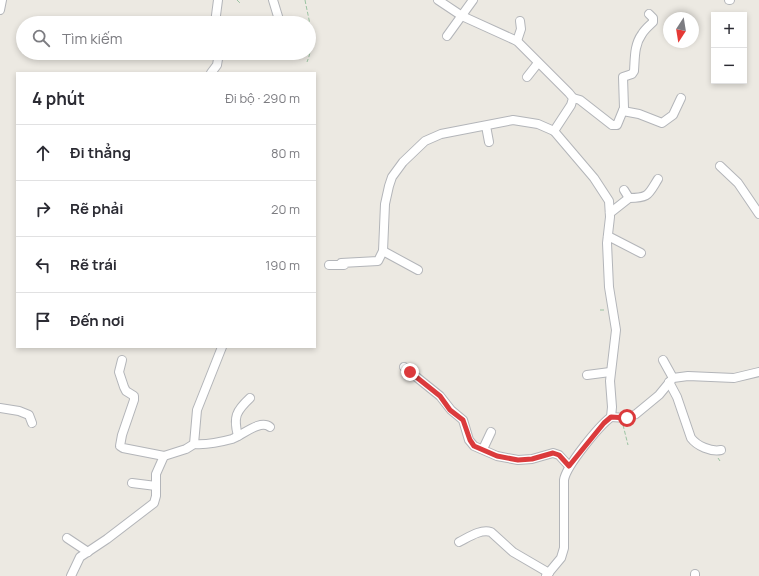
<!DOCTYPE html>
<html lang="vi">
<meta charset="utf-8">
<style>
body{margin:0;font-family:Manrope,sans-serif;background:#f7f7f7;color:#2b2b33}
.controls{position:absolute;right:12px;top:12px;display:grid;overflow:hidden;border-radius:0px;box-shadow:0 2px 6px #0003}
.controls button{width:36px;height:36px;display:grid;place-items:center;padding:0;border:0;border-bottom:1px solid #e1e1e2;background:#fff;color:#2b2b33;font:20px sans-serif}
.compass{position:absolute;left:663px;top:12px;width:36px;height:36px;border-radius:50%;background:#fff;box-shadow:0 2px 6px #0003;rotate:192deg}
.stop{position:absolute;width:12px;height:12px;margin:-9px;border:3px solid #db3a3c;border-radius:50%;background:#fff}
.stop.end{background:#db3a3c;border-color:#fff;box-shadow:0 1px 4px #0008}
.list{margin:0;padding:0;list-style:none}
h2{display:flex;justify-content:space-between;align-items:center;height:52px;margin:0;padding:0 16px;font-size:17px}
h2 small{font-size:13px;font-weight:400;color:#7c7c81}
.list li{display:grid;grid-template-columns:26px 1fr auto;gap:12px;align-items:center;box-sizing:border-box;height:56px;padding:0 16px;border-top:1px solid #e1e1e2}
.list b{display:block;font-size:15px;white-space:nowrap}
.list em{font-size:13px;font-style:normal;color:#7c7c81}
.icon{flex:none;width:22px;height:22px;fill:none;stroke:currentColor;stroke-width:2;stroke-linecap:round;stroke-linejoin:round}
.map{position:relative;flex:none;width:759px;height:576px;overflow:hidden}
.search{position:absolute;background:#fff;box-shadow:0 2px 6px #0003;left:16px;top:16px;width:300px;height:44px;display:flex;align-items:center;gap:10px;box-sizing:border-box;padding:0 14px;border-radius:22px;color:#7c7c81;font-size:15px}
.panel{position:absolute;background:#fff;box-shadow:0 2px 6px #0003;left:16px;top:72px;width:300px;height:276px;border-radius:0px}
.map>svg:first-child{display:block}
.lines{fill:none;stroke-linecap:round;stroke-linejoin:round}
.minor-casing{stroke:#b3b5b9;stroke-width:10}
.path{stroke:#9bc3a2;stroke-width:1;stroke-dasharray:4 2;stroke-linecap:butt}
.minor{stroke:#fff;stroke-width:8}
.route{stroke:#db3a3c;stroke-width:5}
</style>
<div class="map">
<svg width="759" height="576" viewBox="0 0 759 576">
<rect width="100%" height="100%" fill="#ece9e2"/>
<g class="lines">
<g class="minor-casing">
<g id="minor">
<path d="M 273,0 L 280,23"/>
<path d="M 438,0 L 462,16 L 517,41 L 569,93 L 573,98 L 571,105 L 554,131 L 594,178 L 609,201 L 610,217 L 607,243 L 609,287 L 616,330 L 610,381 L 612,407 L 611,417 C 599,426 566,466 564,480 L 564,548 L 561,558 L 546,576"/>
<path d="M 729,0 L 730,0"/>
<path d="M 0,10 L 2,0"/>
<path d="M 215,23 L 218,0"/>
<path d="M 447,36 L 473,0"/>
<path d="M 517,41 L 521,29 L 520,21"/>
<path d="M 211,73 L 217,65 L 219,53"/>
<path d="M 527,77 L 538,63"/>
<path d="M 573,98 L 580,100 L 612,125 L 617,125 L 624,108 L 623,77 L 632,74 L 634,71 C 635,58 634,45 642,34 C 645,29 649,26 653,22 L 653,18 L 649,14"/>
<path d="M 623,111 L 639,114 L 662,123 L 673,115 L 681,98"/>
<path d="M 486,126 L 489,142"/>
<path d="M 720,166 L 738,183 L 759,214"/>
<path d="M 624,190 L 629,198"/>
<path d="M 610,213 L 629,198 C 649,198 648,195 658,179"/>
<path d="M 608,236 L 641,253"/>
<path d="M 383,251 L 418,270"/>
<path d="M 329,265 L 344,265 L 341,263 L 378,261 L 383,251 L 385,204 L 389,186 L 392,177 L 403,162 L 425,141 L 441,134 L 513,120 L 538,124 L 554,131"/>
<path d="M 122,360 L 119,372 L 124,387 L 126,391 L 134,396 L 134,400 L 122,435 L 120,446 L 123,448 L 164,456"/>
<path d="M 663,360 L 673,378"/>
<path d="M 404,367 L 440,396 L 451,410 L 463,420 L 469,440 L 474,446 L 497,456 L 518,460 L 532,459 L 553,453 L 559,455 L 569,466"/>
<path d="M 587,375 L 610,372"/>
<path d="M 669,382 L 677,397 L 691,438 C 697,446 711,452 721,450"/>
<path d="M 0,408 L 19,411 L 29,415 L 32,423"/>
<path d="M 611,417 L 627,418 L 636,414 L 659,395 L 673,378 L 688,376 L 734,378 L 759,372"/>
<path d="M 238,436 C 233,417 236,411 250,398"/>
<path d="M 194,444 C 206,445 221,442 232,439 C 243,435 260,419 270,427"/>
<path d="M 483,449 L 491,432"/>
<path d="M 132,483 L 156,486"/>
<path d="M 67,538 L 88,552"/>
<path d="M 459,542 C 469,537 480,529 491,532 L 513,552 L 549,573"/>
<path d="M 695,574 L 695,576"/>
<path d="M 71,576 L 80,557 L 107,539 L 154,503 L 156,496 L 156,474 L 164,456 L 186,449 L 194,444 L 197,410 L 222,347"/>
</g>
</g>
<g class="path">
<path d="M 237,0 L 240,3"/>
<path d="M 305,0 C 309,22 316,40 307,62"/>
<path d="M 600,310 L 606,310"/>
<path d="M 623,425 L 628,445"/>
<path d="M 718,458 L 720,461"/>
</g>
<use href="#minor" class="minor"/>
</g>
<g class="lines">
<path class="route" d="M 410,372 L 440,396 L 450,410 L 463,420 L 470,440 L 474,446 L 497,456 L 518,460 L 532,459 L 553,453 L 559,455 L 569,466 L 604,423 L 611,417 L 627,418"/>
</g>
</svg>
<div class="controls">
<button>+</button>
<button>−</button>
</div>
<svg class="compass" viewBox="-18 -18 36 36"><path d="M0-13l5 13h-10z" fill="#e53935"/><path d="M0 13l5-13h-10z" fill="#7c7c81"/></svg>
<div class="stop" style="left:627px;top:418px"></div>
<div class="stop end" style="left:410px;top:372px"></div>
<div class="search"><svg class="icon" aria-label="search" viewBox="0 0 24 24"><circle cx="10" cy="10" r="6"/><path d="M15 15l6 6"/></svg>Tìm kiếm</div>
<section class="panel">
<h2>4 phút<small>Đi bộ · 290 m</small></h2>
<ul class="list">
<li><svg class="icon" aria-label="ahead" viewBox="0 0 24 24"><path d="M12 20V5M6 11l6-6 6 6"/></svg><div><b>Đi thẳng</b></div><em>80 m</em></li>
<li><svg class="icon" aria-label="right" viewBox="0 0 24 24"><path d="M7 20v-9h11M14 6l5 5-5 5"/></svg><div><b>Rẽ phải</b></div><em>20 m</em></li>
<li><svg class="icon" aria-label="left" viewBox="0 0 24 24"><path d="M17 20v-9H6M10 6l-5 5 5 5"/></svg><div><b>Rẽ trái</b></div><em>190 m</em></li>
<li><svg class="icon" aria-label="arrive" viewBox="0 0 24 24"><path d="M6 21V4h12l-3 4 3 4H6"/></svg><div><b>Đến nơi</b></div></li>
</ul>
</section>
</div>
